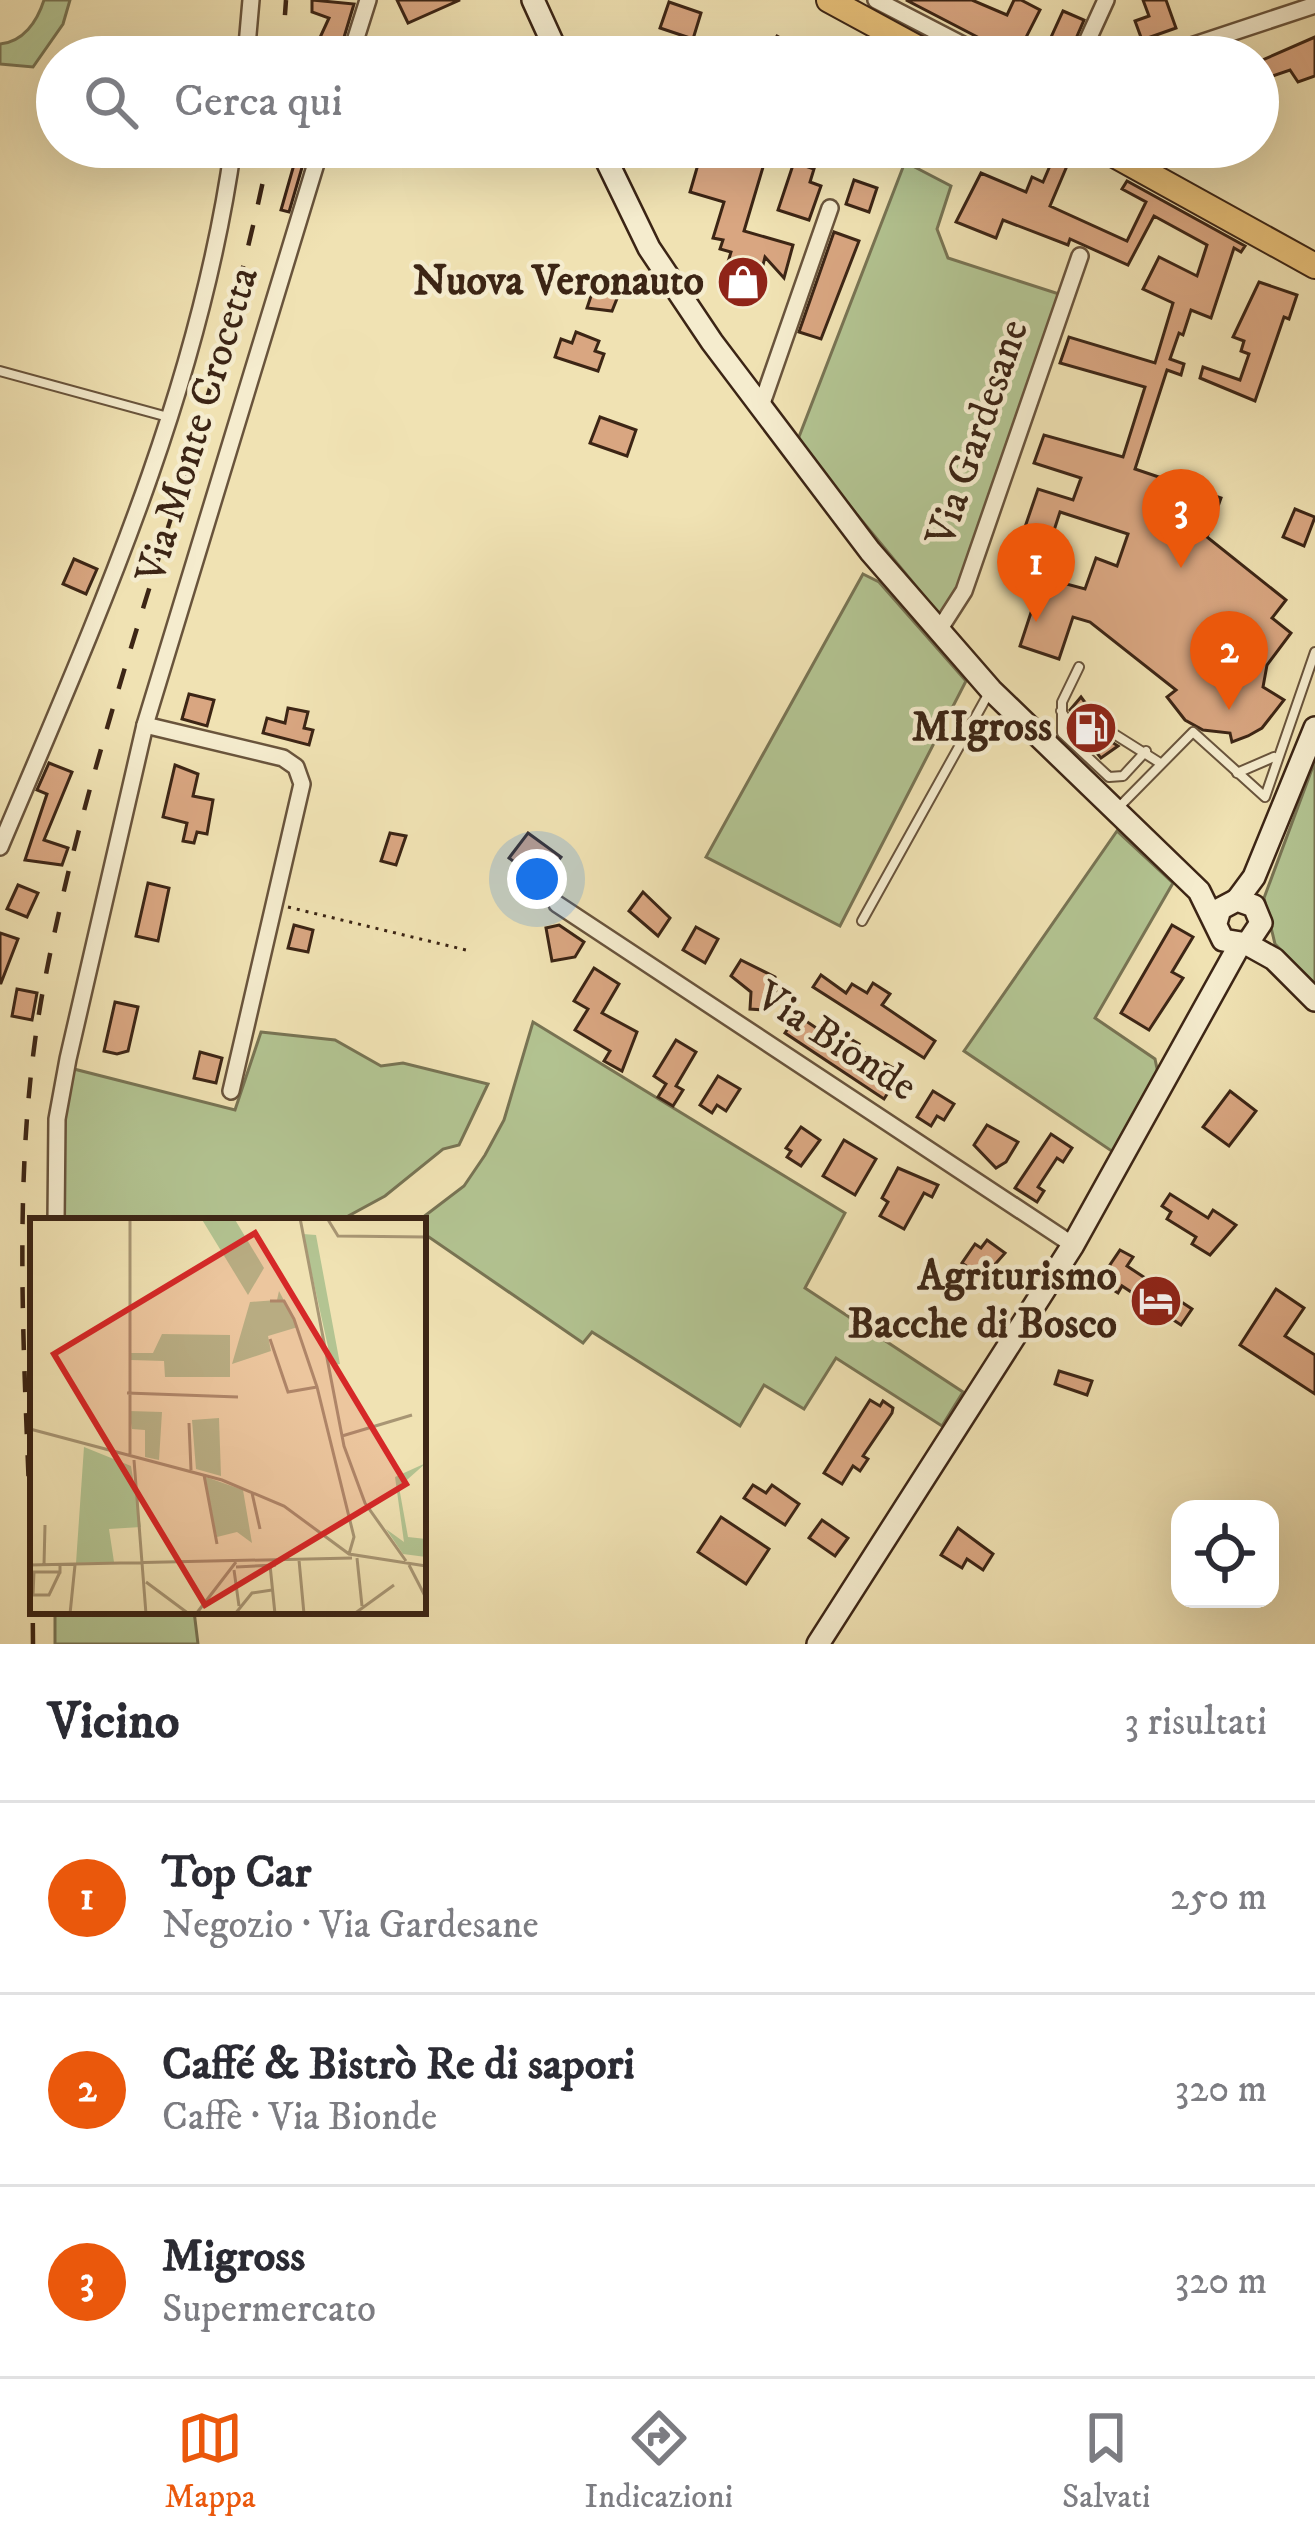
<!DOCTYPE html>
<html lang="it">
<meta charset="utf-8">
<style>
body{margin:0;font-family:"IM FELL DW Pica",serif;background:#f2f2f3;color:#2b2b33}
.controls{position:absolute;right:36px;bottom:36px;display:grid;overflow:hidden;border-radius:24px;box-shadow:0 12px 48px #0002}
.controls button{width:108px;height:108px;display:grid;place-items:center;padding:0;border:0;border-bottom:3px solid #e1e1e2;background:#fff;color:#2b2b33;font:60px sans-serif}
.you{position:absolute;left:537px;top:879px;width:42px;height:42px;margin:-30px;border:9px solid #fff;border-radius:50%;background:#1a73e8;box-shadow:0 0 0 18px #1a73e833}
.badge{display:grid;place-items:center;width:78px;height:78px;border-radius:50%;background:#ea580c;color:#fff;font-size:39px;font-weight:700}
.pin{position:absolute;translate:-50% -99px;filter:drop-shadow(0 3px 6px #0008)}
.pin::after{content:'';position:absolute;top:63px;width:42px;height:36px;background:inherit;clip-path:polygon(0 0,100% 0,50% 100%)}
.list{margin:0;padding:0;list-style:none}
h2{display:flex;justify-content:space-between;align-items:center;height:156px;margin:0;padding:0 48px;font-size:51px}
h2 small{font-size:39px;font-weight:400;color:#7c7c81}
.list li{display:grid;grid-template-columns:78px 1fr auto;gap:36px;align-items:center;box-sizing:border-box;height:192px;padding:0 48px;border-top:3px solid #e1e1e2}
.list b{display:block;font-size:45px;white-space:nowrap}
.list p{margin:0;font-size:39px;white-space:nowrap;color:#7c7c81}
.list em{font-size:39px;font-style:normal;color:#7c7c81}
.icon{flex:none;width:66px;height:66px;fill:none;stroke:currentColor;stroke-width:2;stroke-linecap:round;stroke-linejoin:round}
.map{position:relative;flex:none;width:1315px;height:1644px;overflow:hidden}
.search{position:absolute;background:#fff;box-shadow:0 12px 48px #0002;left:36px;right:36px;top:36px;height:132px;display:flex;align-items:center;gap:30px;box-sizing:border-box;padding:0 42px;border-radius:66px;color:#7c7c81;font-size:45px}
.sheet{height:732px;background:#fff}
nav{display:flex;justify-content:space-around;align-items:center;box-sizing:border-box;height:168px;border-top:3px solid #e1e1e2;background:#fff;font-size:33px;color:#7c7c81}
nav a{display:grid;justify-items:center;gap:6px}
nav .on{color:#ea580c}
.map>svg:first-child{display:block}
.green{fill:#b3c492;stroke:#787454;stroke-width:3}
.building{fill:#d9a681;stroke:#3c2515;stroke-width:3}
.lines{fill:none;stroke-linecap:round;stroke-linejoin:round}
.lane-casing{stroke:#69543c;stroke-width:12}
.street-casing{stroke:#69543c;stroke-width:20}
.secondary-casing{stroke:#3c2515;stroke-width:26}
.primary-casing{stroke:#3c2515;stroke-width:28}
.path{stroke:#3c2515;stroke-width:3;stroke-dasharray:3 6;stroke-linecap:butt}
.lane{stroke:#f5ecce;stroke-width:8}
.street{stroke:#f5ecce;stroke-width:15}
.secondary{stroke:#f5ecce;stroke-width:21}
.primary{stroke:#e8c17a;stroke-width:24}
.rail{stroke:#3c2515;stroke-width:4.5;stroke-dasharray:21 21;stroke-linecap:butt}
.labels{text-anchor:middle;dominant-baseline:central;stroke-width:9;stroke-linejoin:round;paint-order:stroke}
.poi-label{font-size:42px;font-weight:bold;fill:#3c2515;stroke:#f5ecce;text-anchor:end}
.street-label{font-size:42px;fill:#3c2515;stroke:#f5ecce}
.inset-road{fill:none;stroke:#a89674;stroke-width:3}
.view{fill:#d62828;fill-opacity:0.15;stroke:#d62828;stroke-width:6}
.inset-edge{fill:none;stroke:#3c2515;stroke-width:6}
</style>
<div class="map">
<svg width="1315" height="1644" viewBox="0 0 1315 1644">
<rect width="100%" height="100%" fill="#f0e2b3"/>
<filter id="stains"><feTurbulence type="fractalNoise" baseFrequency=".00167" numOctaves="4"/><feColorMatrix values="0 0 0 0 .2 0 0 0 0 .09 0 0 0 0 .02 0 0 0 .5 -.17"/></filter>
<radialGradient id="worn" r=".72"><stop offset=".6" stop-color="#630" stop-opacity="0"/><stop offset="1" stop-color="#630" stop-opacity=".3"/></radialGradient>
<g class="green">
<path d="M 44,0 L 70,0 L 63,24 L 33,67 L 0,64 L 0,44 C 23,42 37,22 44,0 Z"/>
<path d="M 905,162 L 951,186 L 937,229 L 948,258 L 1059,294 L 948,625 L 797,442 Z"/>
<path d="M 863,574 L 879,582 L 966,681 L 840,926 L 706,857 Z"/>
<path d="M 1315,761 L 1315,985 L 1275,944 L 1264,898 Z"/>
<path d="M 1117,831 L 1173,883 L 1095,1018 L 1155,1059 L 1160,1083 L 1116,1154 L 964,1051 Z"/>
<path d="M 533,1022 L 845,1213 L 805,1288 L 963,1392 L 942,1426 L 836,1358 L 804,1409 L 764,1385 L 740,1426 L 592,1332 L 583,1343 L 423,1233 L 423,1221 L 418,1221 L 464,1186 L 485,1155 L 504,1120 Z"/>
<path d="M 261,1032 L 335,1040 L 381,1066 L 403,1063 L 488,1084 L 459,1145 L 443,1149 L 385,1196 L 339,1221 L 52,1221 L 62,1066 L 235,1110 Z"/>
<path d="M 55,1611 L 194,1611 L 198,1644 L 55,1644 Z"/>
</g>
<g class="building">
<path d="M 312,0 L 354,4 L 342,44 L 336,42 L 334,50 L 338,57 L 311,57 L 329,18 L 312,12 Z"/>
<path d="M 397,0 L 460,0 L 408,23 Z"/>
<path d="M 906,0 L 972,0 L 1007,15 L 1014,0 L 1021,0 L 1040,10 L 1016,57 Z"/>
<path d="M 1143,0 L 1166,0 L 1176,28 L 1142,40 L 1135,21 L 1149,16 Z"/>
<path d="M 669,2 L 701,13 L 693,39 L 660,28 Z"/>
<path d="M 1063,11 L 1084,20 L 1068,57 L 1042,57 Z"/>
<path d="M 777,36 L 802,50 L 808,39 L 840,57 L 781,57 L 769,50 Z"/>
<path d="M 1315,37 L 1315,76 L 1298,82 L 1290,70 L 1258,81 L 1258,62 Z"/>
<path d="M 299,147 L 308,147 L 289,212 L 281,210 Z"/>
<path d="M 692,147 L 769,147 L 744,231 L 793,245 L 784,278 L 765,257 L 761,273 L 728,262 L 731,252 L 720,249 L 723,240 L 713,238 L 724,202 L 690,192 L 699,161 L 689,158 Z"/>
<path d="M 1024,147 L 1075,147 L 1050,206 L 1127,241 L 1146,202 L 1122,189 L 1127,181 L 1245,246 L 1241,252 L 1234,248 L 1211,318 L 1191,310 L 1183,335 L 1179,333 L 1170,359 L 1184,364 L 1181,375 L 1167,370 L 1135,469 L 1221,498 L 1207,537 L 1286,600 L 1272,618 L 1291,633 L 1267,665 L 1263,687 L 1284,700 L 1262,728 L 1248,736 L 1232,742 L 1230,733 L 1203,730 L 1185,720 L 1167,697 L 1176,690 L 1090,622 L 1073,617 L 1059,659 L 1020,646 L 1041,582 L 1048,579 L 1085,589 L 1096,558 L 1117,566 L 1128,534 L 1060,512 L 1047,552 L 1034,547 L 1026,570 L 1012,565 L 1038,489 L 1073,500 L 1081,478 L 1034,463 L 1044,435 L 1123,457 L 1145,387 L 1060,363 L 1069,337 L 1155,363 L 1173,303 L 1143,289 L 1159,257 L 1197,276 L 1207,245 L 1154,216 L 1128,265 L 1070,239 L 1068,245 L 1003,220 L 996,238 L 956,222 L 981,173 L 1026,192 L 1032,177 L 1043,182 L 1052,161 Z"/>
<path d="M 794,162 L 814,169 L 810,182 L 821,186 L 809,220 L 778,210 Z"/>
<path d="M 854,180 L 877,188 L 869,212 L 846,204 Z"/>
<path d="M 834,232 L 859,241 L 821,339 L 799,332 Z"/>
<path d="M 596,281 L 620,291 L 612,311 L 587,308 Z"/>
<path d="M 1259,282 L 1297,295 L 1289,319 L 1284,317 L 1255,401 L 1200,378 L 1203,367 L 1240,380 L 1249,354 L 1241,351 L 1244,341 L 1233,337 Z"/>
<path d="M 576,332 L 599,341 L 595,351 L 604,354 L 598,371 L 555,357 L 561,339 L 572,343 Z"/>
<path d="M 600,417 L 636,430 L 627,456 L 590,443 Z"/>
<path d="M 1295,509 L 1315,517 L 1304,546 L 1283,537 Z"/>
<path d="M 74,559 L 97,569 L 86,594 L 63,584 Z"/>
<path d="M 189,694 L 214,700 L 207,726 L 182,719 Z"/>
<path d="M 1081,697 L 1098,720 L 1096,732 L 1118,746 L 1101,758 L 1091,746 L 1093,735 L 1070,710 Z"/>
<path d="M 288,708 L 308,712 L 304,728 L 313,730 L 309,745 L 263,733 L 267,718 L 285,723 Z"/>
<path d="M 49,763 L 72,772 L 44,840 L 68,848 L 62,865 L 25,860 L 47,794 L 37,790 Z"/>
<path d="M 175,765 L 198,774 L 193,796 L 213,800 L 207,834 L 197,832 L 194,843 L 183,841 L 187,823 L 163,817 Z"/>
<path d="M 390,833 L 406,836 L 396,865 L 381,861 Z"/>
<path d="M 528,833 L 561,857 L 541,883 L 509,858 Z"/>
<path d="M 148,883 L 169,888 L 158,941 L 136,936 Z"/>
<path d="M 18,885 L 38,893 L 27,917 L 7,909 Z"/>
<path d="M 643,892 L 670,918 L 658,936 L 629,911 Z"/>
<path d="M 294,925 L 313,930 L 308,952 L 288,948 Z"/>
<path d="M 559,925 L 584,942 L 575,957 L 552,961 L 546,928 Z"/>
<path d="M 1172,925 L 1193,937 L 1172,972 L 1183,978 L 1149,1030 L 1121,1013 Z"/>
<path d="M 696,927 L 718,939 L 705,963 L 683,950 Z"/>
<path d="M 0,933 L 18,939 L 1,983 L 0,983 Z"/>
<path d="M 741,960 L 775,977 L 776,994 L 765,1001 L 765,1010 L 750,1009 L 751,992 L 731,976 Z"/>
<path d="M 594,968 L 619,984 L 602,1013 L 637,1032 L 622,1071 L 604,1061 L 610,1051 L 575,1030 L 588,1009 L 574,1001 Z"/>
<path d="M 821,975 L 846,993 L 852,984 L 867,993 L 873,983 L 890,994 L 882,1005 L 935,1041 L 924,1058 L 813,987 Z"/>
<path d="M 17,989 L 37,993 L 32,1020 L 12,1016 Z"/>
<path d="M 115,1002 L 138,1007 L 128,1051 L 117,1054 L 104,1051 Z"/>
<path d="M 797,1015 L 837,1042 L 842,1034 L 859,1044 L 856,1048 L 901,1072 L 884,1099 L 785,1033 Z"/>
<path d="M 676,1040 L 696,1052 L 676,1086 L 683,1090 L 673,1106 L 658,1097 L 666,1084 L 654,1076 Z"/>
<path d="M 200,1052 L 222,1058 L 216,1083 L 194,1078 Z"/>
<path d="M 718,1076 L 740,1089 L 726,1111 L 717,1105 L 712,1113 L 700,1105 Z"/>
<path d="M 933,1091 L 954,1104 L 944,1120 L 937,1116 L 931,1126 L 917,1117 Z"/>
<path d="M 1230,1091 L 1256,1111 L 1229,1146 L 1203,1127 Z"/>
<path d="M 987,1125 L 1018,1142 L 1006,1162 L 996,1168 L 974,1145 Z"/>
<path d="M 801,1127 L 820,1140 L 801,1166 L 787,1157 L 791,1151 L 786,1148 Z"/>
<path d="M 1051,1134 L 1072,1148 L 1063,1162 L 1057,1158 L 1038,1187 L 1044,1191 L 1037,1202 L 1015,1188 Z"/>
<path d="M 844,1140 L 876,1159 L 855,1195 L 823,1176 Z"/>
<path d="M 898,1168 L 938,1185 L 932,1197 L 924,1193 L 904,1229 L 880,1216 L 888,1202 L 882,1198 Z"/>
<path d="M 1170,1194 L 1208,1218 L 1213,1210 L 1236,1225 L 1210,1255 L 1192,1244 L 1196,1237 L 1167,1219 L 1171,1212 L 1162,1206 Z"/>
<path d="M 987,1240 L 1005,1253 L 983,1278 L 962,1263 L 975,1244 L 981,1248 Z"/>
<path d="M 1120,1250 L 1133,1257 L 1127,1266 L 1192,1309 L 1181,1325 L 1122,1286 L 1118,1293 L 1099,1281 Z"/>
<path d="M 1276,1289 L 1304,1308 L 1285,1336 L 1315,1355 L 1315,1394 L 1240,1345 Z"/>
<path d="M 1059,1371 L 1092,1381 L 1087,1395 L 1055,1384 Z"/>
<path d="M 870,1400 L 880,1406 L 883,1401 L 893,1408 L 892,1413 L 863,1456 L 868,1459 L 860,1471 L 853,1466 L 842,1484 L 824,1473 Z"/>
<path d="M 753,1485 L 766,1493 L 772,1485 L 799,1504 L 785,1525 L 744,1498 Z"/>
<path d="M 721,1517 L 769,1549 L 746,1584 L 698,1552 Z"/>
<path d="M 822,1520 L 848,1538 L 835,1556 L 809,1538 Z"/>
<path d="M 958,1528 L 993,1554 L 983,1570 L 967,1559 L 962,1568 L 941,1555 Z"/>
</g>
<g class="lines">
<g class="lane-casing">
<g id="lane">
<path d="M 0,371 L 168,417"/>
<path d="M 1079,667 L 1062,702 L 1062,733 L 1109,777 L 1123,776 L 1146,751"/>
<path d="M 1061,711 L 1082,742 L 1086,739"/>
<path d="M 1103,727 L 1160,763"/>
<path d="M 1237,773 L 1274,757"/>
<path d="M 1120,806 L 1193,732 L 1265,797 L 1315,652"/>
<path d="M 862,921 L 990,691"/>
</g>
</g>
<g class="street-casing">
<g id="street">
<path d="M 876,0 L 986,57"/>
<path d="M 246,57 L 251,0"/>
<path d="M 350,57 L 368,0"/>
<path d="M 870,57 L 883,29"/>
<path d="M 1080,57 L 1106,0"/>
<path d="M 1158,57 L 1315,5"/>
<path d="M 837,149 L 838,147"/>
<path d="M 760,409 L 830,208"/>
<path d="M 939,630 L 964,591 L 1080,256"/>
<path d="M 145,725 L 283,758 L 296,767 L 302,784 L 231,1091"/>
<path d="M 0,847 C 96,620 199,393 233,147"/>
<path d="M 557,904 L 1073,1245"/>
<path d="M 56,1221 L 57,1119 L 68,1059 L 145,725 L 321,147"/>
</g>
</g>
<g class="secondary-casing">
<g id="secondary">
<path d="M 533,0 L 559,57"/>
<path d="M 600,147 L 649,248 L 712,342 L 870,551 L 991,690 L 1199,891 L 1223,940 L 1247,944 L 1261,923 L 1254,906 L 1237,900 L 1220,909 L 1216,923"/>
<path d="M 1237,900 L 1254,877 L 1315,728"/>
<path d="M 1247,944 L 1274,959 L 1315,1000"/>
<path d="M 818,1644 L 1073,1245 L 1239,946"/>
</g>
</g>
<g class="primary-casing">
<g id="primary">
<path d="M 829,0 L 934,57"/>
<path d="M 1100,147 L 1315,266"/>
</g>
</g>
<path class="path" d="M 288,907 L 466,950"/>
<use href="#lane" class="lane"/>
<use href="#street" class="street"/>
<use href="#secondary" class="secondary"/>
<use href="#primary" class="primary"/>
<g class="rail">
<path d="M 282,57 L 286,0"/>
<path d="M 33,1644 C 32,1428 4,1204 43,990 C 96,704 214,433 270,147"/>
</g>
</g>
<defs>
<g id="shop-disc" transform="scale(2.7)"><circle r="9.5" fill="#8f2418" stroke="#f5ecce"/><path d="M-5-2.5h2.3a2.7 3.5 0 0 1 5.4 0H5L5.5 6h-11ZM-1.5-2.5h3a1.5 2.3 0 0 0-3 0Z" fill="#fff"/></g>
<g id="fuel-disc" transform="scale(2.7)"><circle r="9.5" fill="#8f2418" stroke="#f5ecce"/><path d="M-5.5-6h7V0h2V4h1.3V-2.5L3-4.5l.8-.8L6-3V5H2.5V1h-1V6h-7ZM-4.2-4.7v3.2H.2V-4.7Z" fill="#fff"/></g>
<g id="hotel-disc" transform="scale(2.7)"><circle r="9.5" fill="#8f2418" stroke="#f5ecce"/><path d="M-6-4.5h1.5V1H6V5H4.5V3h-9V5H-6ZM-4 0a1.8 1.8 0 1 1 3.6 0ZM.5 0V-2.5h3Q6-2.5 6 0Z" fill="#fff"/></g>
</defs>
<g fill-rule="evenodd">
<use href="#shop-disc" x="743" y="282"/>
<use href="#fuel-disc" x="1091" y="728"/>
<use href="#hotel-disc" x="1156" y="1301"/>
</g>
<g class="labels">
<g class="poi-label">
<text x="704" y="282">Nuova Veronauto</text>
<text x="1052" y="728">MIgross</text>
<text x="1117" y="1277">Agriturismo<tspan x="1117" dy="48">Bacche di Bosco</tspan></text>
</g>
<g class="street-label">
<text transform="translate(198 425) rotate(-73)">Via Monte Crocetta</text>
<text transform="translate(978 433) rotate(-71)">Via Gardesane</text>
<text transform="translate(836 1042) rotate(33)">Via Bionde</text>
</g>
</g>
<g transform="translate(30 1218)">
<rect width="396" height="396" fill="#f0e2b3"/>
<path d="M 171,0 L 204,0 L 234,50 L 218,77 ZM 273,16 L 286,17 L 310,146 L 302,147 ZM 249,73 L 268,109 L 238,118 L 241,133 L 202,146 L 220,84 L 247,82 ZM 132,116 L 200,117 L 200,159 L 135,159 L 134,143 L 101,142 L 101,135 L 123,135 ZM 99,193 L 132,194 L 129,242 L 115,239 L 115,212 L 102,211 ZM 189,200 L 191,258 L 166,251 L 162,202 ZM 54,229 L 101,248 L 111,309 L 79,311 L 84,344 L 46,345 ZM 396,245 L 369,269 L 378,319 L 396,321 L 396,339 L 373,336 L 356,311 L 374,324 L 365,259 ZM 173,258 L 213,272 L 222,325 L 207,314 L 187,319 Z" fill="#b3c492"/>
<path class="inset-road" d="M 270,0 L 314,228 L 335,285 L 376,343M 297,0 L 308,18 L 396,19M 240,83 L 254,83 L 264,101 L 287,169 L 324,319 L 319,336M 240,121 L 258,174 L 287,169M 97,175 L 208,179M 159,205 L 161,252M 0,211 L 192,262 L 254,288 L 319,336 L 396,348M 312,218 L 382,197M 100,236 L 100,0M 104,242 L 116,396M 174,257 L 187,326M 222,275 L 230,311M 327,340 L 332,388M 269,342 L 274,396M 0,347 L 322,340M 14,347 L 15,307M 240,347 L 245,396M 379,347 L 396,380M 206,349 L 246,347M 204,352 L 209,388M 30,354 L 19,377 L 3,377 L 4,354 L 30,354 L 30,347M 116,364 L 159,396M 40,396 L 45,347M 166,396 L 206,344M 205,396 L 222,375 L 242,372M 324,396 L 364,367"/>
<path class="view" d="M 225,15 L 376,266 L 175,387 L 24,136 Z"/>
<rect width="396" height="396" class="inset-edge"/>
</g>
<rect width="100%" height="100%" filter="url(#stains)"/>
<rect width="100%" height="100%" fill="url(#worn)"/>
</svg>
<div class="controls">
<button><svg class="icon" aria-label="locate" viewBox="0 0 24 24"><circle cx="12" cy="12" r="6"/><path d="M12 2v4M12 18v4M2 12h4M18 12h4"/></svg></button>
</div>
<div class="you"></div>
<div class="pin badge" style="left:1036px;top:622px">1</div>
<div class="pin badge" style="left:1229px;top:710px">2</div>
<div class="pin badge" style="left:1181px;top:568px">3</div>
<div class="search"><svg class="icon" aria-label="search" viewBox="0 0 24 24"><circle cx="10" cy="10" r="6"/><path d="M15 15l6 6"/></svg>Cerca qui</div>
</div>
<section class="sheet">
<h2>Vicino<small>3 risultati</small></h2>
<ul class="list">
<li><span class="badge">1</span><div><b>Top Car</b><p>Negozio · Via Gardesane</p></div><em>250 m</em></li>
<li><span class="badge">2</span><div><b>Caffé &amp; Bistrò Re di sapori</b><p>Caffè · Via Bionde</p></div><em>320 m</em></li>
<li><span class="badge">3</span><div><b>Migross</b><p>Supermercato</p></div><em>320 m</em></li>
</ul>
</section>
<nav>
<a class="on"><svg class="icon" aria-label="map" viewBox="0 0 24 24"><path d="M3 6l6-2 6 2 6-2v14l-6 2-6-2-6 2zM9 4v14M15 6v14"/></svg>Mappa</a>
<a><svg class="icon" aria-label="directions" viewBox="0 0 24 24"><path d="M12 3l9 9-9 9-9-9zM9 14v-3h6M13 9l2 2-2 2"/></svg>Indicazioni</a>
<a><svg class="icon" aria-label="saved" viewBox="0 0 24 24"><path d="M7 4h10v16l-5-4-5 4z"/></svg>Salvati</a>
</nav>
